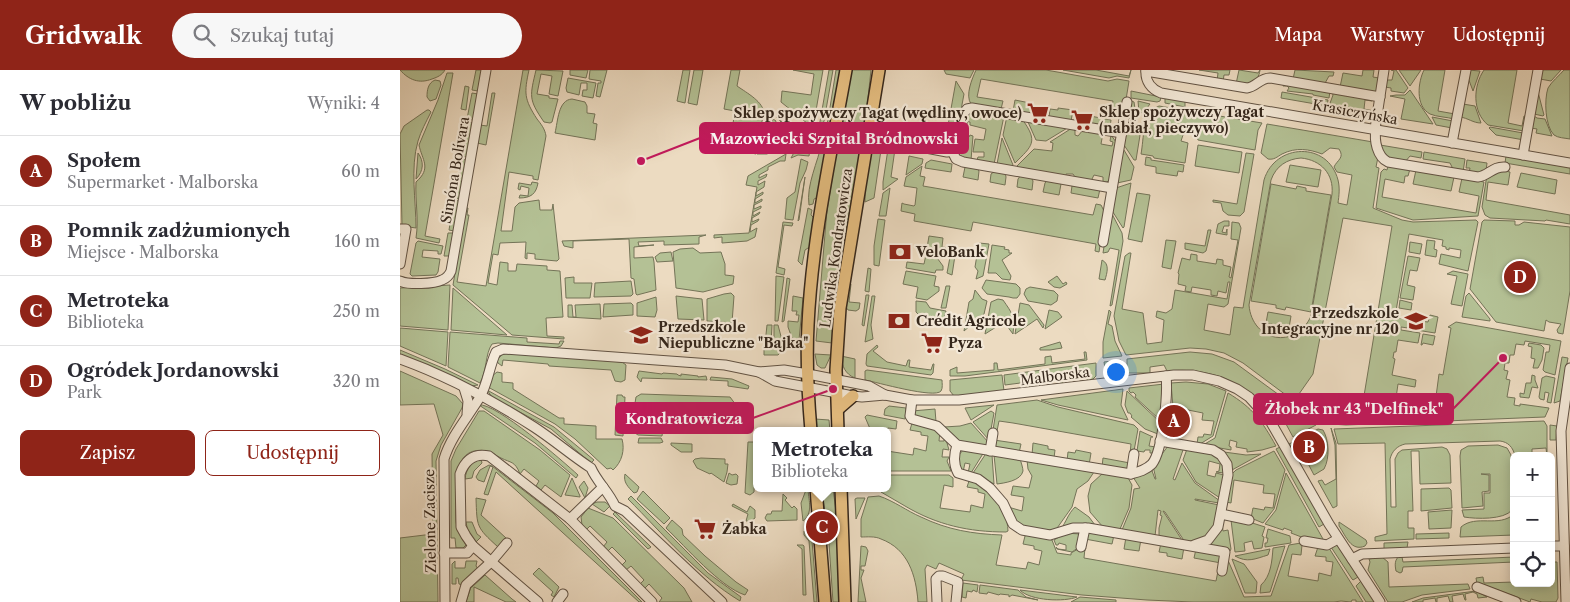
<!DOCTYPE html>
<html lang="pl">
<meta charset="utf-8">
<style>
body{margin:0;font-family:"Libre Caslon Text",serif;background:#f7f7f7;color:#2b2b33}
.controls{position:absolute;right:15px;bottom:15px;display:grid;overflow:hidden;border-radius:8px;box-shadow:0 2px 12px #0003}
.controls button{width:45px;height:45px;display:grid;place-items:center;padding:0;border:0;border-bottom:1px solid #e1e1e2;background:#fff;color:#2b2b33;font:25px sans-serif}
.you{position:absolute;left:715px;top:301px;width:18px;height:18px;margin:-12px;border:4px solid #fff;border-radius:50%;background:#1a73e8;box-shadow:0 0 0 8px #1a73e833}
.badge{display:grid;place-items:center;width:32px;height:32px;border-radius:50%;background:#8f2418;color:#fff;font-size:16px;font-weight:700}
.pin{position:absolute;translate:-50% -50%;border:2px solid #fff;box-shadow:0 1px 5px #0006}
.popup{position:absolute;left:353px;top:357px;width:138px;height:65px;box-sizing:border-box;display:grid;place-content:center;border-radius:8px;background:#fff;filter:drop-shadow(0 1px 4px #0005);font-size:16px;white-space:nowrap;color:#7c7c81}
.popup b{font-size:19px;color:#2b2b33}
.popup::after{content:'';position:absolute;left:50%;top:100%;margin-left:-10px;border:10px solid transparent;border-top-color:#fff}
.list{margin:0;padding:0;list-style:none}
h2{display:flex;justify-content:space-between;align-items:center;height:65px;margin:0;padding:0 20px;font-size:21px}
h2 small{font-size:16px;font-weight:400;color:#7c7c81}
.list li{display:grid;grid-template-columns:32px 1fr auto;gap:15px;align-items:center;box-sizing:border-box;height:70px;padding:0 20px;border-top:1px solid #e1e1e2}
.list b{display:block;font-size:19px;white-space:nowrap}
.list p{margin:0;font-size:16px;white-space:nowrap;color:#7c7c81}
.list em{font-size:16px;font-style:normal;color:#7c7c81}
.actions{display:flex;gap:10px;padding:15px 20px}
.actions a{flex:1;padding:11px 0;border:1px solid #8f2418;border-radius:8px;text-align:center;font-size:18px;color:#8f2418}
.actions .main{background:#8f2418;color:#fff}
.icon{flex:none;width:28px;height:28px;fill:none;stroke:currentColor;stroke-width:2;stroke-linecap:round;stroke-linejoin:round}
.map{position:relative;flex:none;width:1170px;height:532px;overflow:hidden}
header{display:flex;align-items:center;gap:30px;box-sizing:border-box;height:70px;padding:0 25px;background:#8f2418;color:#fff}
header strong{font-size:24px}
nav{display:flex;gap:28px;margin-inline-start:auto;font-size:18px}
.search{width:350px;height:45px;background:#f7f7f7;display:flex;align-items:center;gap:12px;box-sizing:border-box;padding:0 18px;border-radius:28px;color:#7c7c81;font-size:19px}
main{display:flex}
aside{flex:1;background:#fff}
.map>svg:first-child{display:block}
.green{fill:#b4c195;stroke:#747458;fill-rule:evenodd}
.lines{fill:none;stroke-linecap:round;stroke-linejoin:round}
.minor-casing{stroke:#625344;stroke-width:11}
.major-casing{stroke:#34261b;stroke-width:14}
.minor{stroke:#f3e8d7;stroke-width:9}
.major{stroke:#e6be80;stroke-width:11}
.labels{text-anchor:middle;dominant-baseline:central;stroke-width:4.5;stroke-linejoin:round;paint-order:stroke}
.poi-label{font-size:14px;font-weight:bold;fill:#34261b;stroke:#f3e8d7;text-anchor:start}
.street-label{font-size:14px;fill:#34261b;stroke:#f3e8d7}
.leader{fill:none;stroke:#c2185b;stroke-width:2}
.callout-dot{fill:#c2185b;stroke:#f3e8d7;stroke-width:2}
.callout{fill:#c2185b;stroke:#c2185b;stroke-width:2}
.callout-label{font-size:15px;text-anchor:middle;font-weight:bold;fill:#fff}
</style>
<header>
<strong>Gridwalk</strong>
<div class="search"><svg class="icon" aria-label="search" viewBox="0 0 24 24"><circle cx="10" cy="10" r="6"/><path d="M15 15l6 6"/></svg>Szukaj tutaj</div>
<nav><a>Mapa</a><a>Warstwy</a><a>Udostępnij</a></nav>
</header>
<main>
<aside>
<h2>W pobliżu<small>Wyniki: 4</small></h2>
<ul class="list">
<li><span class="badge">A</span><div><b>Społem</b><p>Supermarket · Malborska</p></div><em>60 m</em></li>
<li><span class="badge">B</span><div><b>Pomnik zadżumionych</b><p>Miejsce · Malborska</p></div><em>160 m</em></li>
<li><span class="badge">C</span><div><b>Metroteka</b><p>Biblioteka</p></div><em>250 m</em></li>
<li><span class="badge">D</span><div><b>Ogródek Jordanowski</b><p>Park</p></div><em>320 m</em></li>
</ul>
<div class="actions"><a class="main">Zapisz</a><a>Udostępnij</a></div>
</aside>
<div class="map">
<svg width="1170" height="532" viewBox="0 0 1170 532">
<rect width="100%" height="100%" fill="#ecdbc1"/>
<filter id="stains"><feTurbulence type="fractalNoise" baseFrequency=".004" numOctaves="4"/><feColorMatrix values="0 0 0 0 .2 0 0 0 0 .09 0 0 0 0 .02 0 0 0 .5 -.17"/></filter>
<radialGradient id="worn" r=".72"><stop offset=".6" stop-color="#630" stop-opacity="0"/><stop offset="1" stop-color="#630" stop-opacity=".3"/></radialGradient>
<g class="green">
<path d="M 0,0 L 45,0 C 42,5 38,7 32,9 C 19,14 9,10 0,0 Z"/>
<path d="M 76,0 L 82,0 L 78,21 L 72,20 Z"/>
<path d="M 123,0 L 129,0 C 124,23 124,29 137,49 C 141,54 145,59 146,66 L 138,110 L 133,109 L 133,106 L 109,102 L 101,161 L 112,161 L 115,137 L 119,133 L 139,130 L 140,140 L 152,140 L 153,134 L 159,189 L 157,191 L 135,189 L 135,184 L 127,183 L 127,189 L 125,188 L 126,172 L 100,173 L 98,185 L 93,184 L 88,213 L 97,215 L 100,192 L 108,193 L 108,201 L 116,201 L 117,194 L 147,196 L 147,200 L 160,201 L 163,247 L 146,248 L 147,266 L 164,267 L 164,269 L 112,265 L 53,215 L 66,138 L 68,138 L 67,145 L 69,145 L 57,212 L 86,216 Z"/>
<path d="M 136,0 L 163,1 L 158,26 L 149,24 L 152,6 L 141,4 L 137,24 L 149,26 L 149,28 L 158,29 L 152,52 L 150,53 L 144,52 C 128,29 130,26 136,0 Z"/>
<path d="M 170,0 L 188,0 L 186,8 L 170,5 Z"/>
<path d="M 190,0 L 207,0 L 200,27 L 196,26 L 198,13 L 201,13 L 201,11 L 189,9 Z"/>
<path d="M 283,0 L 290,0 L 285,33 L 277,31 Z"/>
<path d="M 294,0 L 303,0 L 297,35 L 288,33 Z"/>
<path d="M 331,0 L 340,0 L 337,16 C 347,23 364,32 364,44 L 361,44 L 360,45 L 363,46 L 356,84 L 329,78 L 335,41 L 324,39 Z"/>
<path d="M 393,0 L 423,0 L 413,58 L 381,32 L 382,21 L 411,25 L 414,4 Z"/>
<path d="M 429,0 L 433,0 L 424,51 L 419,64 L 418,63 Z"/>
<path d="M 436,0 L 441,0 L 430,59 L 424,63 L 428,50 Z"/>
<path d="M 450,0 L 471,0 L 465,56 L 437,227 L 432,273 L 416,271 L 427,140 Z"/>
<path d="M 544,0 L 574,0 L 570,8 L 546,4 Z"/>
<path d="M 576,0 L 646,0 L 708,11 L 717,9 L 729,11 L 724,42 L 711,41 L 713,31 L 581,9 L 577,27 L 603,31 L 601,39 L 571,34 C 565,25 572,9 576,0 Z"/>
<path d="M 663,0 L 696,0 L 729,6 L 731,0 L 729,8 L 717,6 L 709,8 Z"/>
<path d="M 799,0 L 830,0 L 829,5 L 824,5 L 823,12 L 817,11 L 818,3 Z"/>
<path d="M 839,0 L 858,3 L 860,0 C 858,14 849,14 836,14 Z"/>
<path d="M 895,0 L 934,2 L 933,6 L 929,6 L 924,15 L 893,9 Z"/>
<path d="M 963,0 L 974,0 L 973,7 L 979,8 L 977,23 L 940,17 L 943,3 L 962,6 Z"/>
<path d="M 991,0 L 996,0 L 1008,18 L 1004,23 L 991,21 L 991,18 L 985,17 L 986,10 L 992,10 L 994,1 Z"/>
<path d="M 999,0 L 1021,0 L 1010,16 Z"/>
<path d="M 1024,0 L 1045,0 L 1038,41 L 1055,44 L 1054,49 C 1047,47 1037,47 1030,44 C 1015,36 1018,12 1024,0 Z"/>
<path d="M 1068,0 L 1080,1 L 1073,21 L 1067,5 Z"/>
<path d="M 1084,0 L 1117,0 L 1108,53 L 1122,56 L 1124,46 L 1126,46 L 1124,61 L 1088,55 C 1072,42 1073,16 1084,0 Z"/>
<path d="M 1140,0 L 1161,0 L 1151,11 L 1140,9 Z"/>
<path d="M 1164,0 L 1170,0 L 1170,69 C 1165,68 1158,68 1154,65 C 1145,56 1144,30 1148,18 C 1152,11 1159,6 1164,0 Z"/>
<path d="M 47,3 L 53,3 L 25,166 L 40,169 L 39,173 L 16,168 C 19,149 15,131 16,112 C 32,98 22,90 19,75 L 38,30 Z"/>
<path d="M 168,8 L 196,13 L 193,28 L 182,26 L 183,20 L 187,20 L 187,13 L 181,13 L 179,25 L 167,22 L 166,18 Z"/>
<path d="M 35,10 L 40,11 L 41,15 L 36,29 L 30,31 L 27,27 C 27,20 28,13 35,10 Z"/>
<path d="M 556,11 L 564,24 L 555,72 L 551,78 L 541,78 L 545,61 L 547,61 Z"/>
<path d="M 884,13 L 930,21 L 929,28 L 913,25 L 913,24 L 887,21 L 889,18 L 887,16 L 883,16 Z"/>
<path d="M 65,16 L 69,17 L 66,40 L 61,39 Z"/>
<path d="M 1010,20 L 1033,54 L 1001,49 L 1005,29 L 990,26 L 996,25 L 1005,25 Z"/>
<path d="M 731,21 L 761,27 L 760,31 L 757,32 L 731,28 Z"/>
<path d="M 882,22 L 928,30 L 927,36 L 881,28 Z"/>
<path d="M 932,22 L 972,29 L 972,31 L 965,30 L 964,39 L 974,41 L 972,44 L 929,36 L 933,25 Z"/>
<path d="M 1138,22 L 1144,45 L 1143,46 L 1134,44 Z"/>
<path d="M 72,23 L 78,24 L 73,50 L 67,49 Z"/>
<path d="M 92,23 L 95,23 L 86,75 L 77,73 L 80,55 L 87,56 Z"/>
<path d="M 765,27 L 785,31 L 785,37 L 765,33 Z"/>
<path d="M 172,29 L 185,32 L 187,36 L 187,43 L 195,44 L 193,53 L 197,54 L 195,70 L 155,63 C 158,51 158,30 172,29 Z"/>
<path d="M 615,30 L 630,33 L 630,36 L 638,37 L 636,45 L 613,41 Z"/>
<path d="M 729,30 L 734,32 L 737,52 L 725,61 Z"/>
<path d="M 738,31 L 750,34 L 743,43 L 739,42 Z"/>
<path d="M 1063,34 L 1075,36 L 1081,53 C 1073,53 1068,48 1060,47 Z"/>
<path d="M 759,36 L 862,53 L 858,60 L 855,80 L 798,70 L 795,60 L 788,59 L 783,65 L 781,71 L 788,73 L 785,93 L 754,88 L 753,86 L 741,84 C 744,69 742,43 759,36 Z"/>
<path d="M 658,38 L 673,40 L 671,51 L 649,47 L 650,39 L 658,40 Z"/>
<path d="M 27,40 L 29,40 L 31,42 C 26,52 21,61 18,71 C 10,98 16,131 16,158 L 2,156 L 0,64 L 4,56 Z"/>
<path d="M 571,41 L 604,46 L 594,94 L 577,90 L 578,87 L 584,87 L 584,82 L 573,82 L 575,69 L 584,70 L 586,59 L 570,55 L 570,52 L 564,51 L 565,47 Z"/>
<path d="M 685,45 L 711,50 L 710,57 L 683,53 Z"/>
<path d="M 607,46 L 622,49 C 639,72 632,76 615,93 L 603,65 Z"/>
<path d="M 1134,46 L 1137,48 L 1145,49 L 1152,66 L 1136,63 L 1137,59 L 1131,58 Z"/>
<path d="M 376,47 L 399,65 L 398,67 L 384,75 L 372,54 L 373,49 L 376,51 L 375,55 L 379,59 L 383,54 Z"/>
<path d="M 1032,47 L 1053,51 L 1052,58 L 1036,55 Z"/>
<path d="M 629,50 L 669,57 L 646,71 L 636,70 L 628,52 Z"/>
<path d="M 67,52 L 73,53 L 67,87 L 61,86 Z"/>
<path d="M 494,54 L 502,56 L 500,68 L 491,67 Z"/>
<path d="M 867,54 L 973,72 L 978,87 L 976,97 L 979,98 L 973,138 L 1002,150 L 1013,152 L 1076,150 L 1078,152 L 1068,201 L 1039,194 L 1041,184 L 1060,188 L 1061,180 L 1049,178 L 1049,180 L 1046,179 L 1046,177 L 1042,176 L 1043,170 L 1009,164 L 995,247 L 1009,250 L 1008,258 L 1001,257 L 1001,260 L 1020,263 L 1018,273 L 998,270 L 996,282 L 994,282 L 993,288 L 995,289 L 992,305 L 1016,310 L 1015,317 L 998,314 L 996,328 L 1035,334 L 1039,304 L 1043,305 L 1051,258 L 1048,257 L 1056,252 L 1161,271 L 1155,305 L 1145,302 L 1143,300 L 1146,282 L 1149,282 L 1150,275 L 1125,271 L 1124,275 L 1116,274 L 1114,285 L 1110,285 L 1109,293 L 1105,293 L 1104,300 L 1108,301 L 1106,309 L 1110,310 L 1107,327 L 1115,328 L 1114,335 L 1120,336 L 1120,334 L 1149,338 L 1145,347 L 946,355 L 931,354 L 929,347 L 961,344 L 992,156 L 943,148 L 913,304 L 899,324 L 922,342 L 918,349 L 843,293 L 824,283 L 806,279 L 790,278 L 726,285 L 719,271 L 714,246 L 725,186 L 729,183 L 731,183 L 722,239 L 743,243 L 747,274 L 762,272 L 764,250 L 756,247 L 757,241 L 766,243 L 772,239 L 775,220 L 827,229 L 830,212 L 828,212 L 826,223 L 818,221 L 817,226 L 811,225 L 811,220 L 792,217 L 791,222 L 785,221 L 786,216 L 778,214 L 779,204 L 778,203 L 782,188 L 790,190 L 791,184 L 797,185 L 797,191 L 816,194 L 817,189 L 823,190 L 823,195 L 831,197 L 829,207 L 831,208 L 838,170 L 831,169 L 832,152 L 839,153 L 841,158 L 828,234 L 824,237 L 808,234 L 804,260 L 830,265 L 834,237 L 843,238 L 864,110 C 875,73 928,71 938,110 C 940,118 939,126 938,133 L 947,135 L 952,105 L 937,102 L 934,97 C 937,90 945,88 939,79 L 930,78 L 922,84 C 909,79 896,77 882,84 C 877,87 874,90 868,89 L 861,83 ZM 901,88 C 921,90 934,104 932,124 L 911,246 C 896,280 852,272 849,235 L 871,110 C 876,96 887,89 901,88 Z"/>
<path d="M 372,55 L 383,75 L 367,84 L 357,84 L 361,68 L 369,69 Z"/>
<path d="M 736,56 L 741,59 L 736,90 L 734,90 L 722,72 L 723,65 Z"/>
<path d="M 1090,57 L 1123,63 L 1124,70 L 1096,65 L 1089,58 Z"/>
<path d="M 672,58 L 675,61 L 675,65 L 678,66 L 683,60 L 703,63 L 701,74 L 712,76 L 713,72 L 710,71 L 711,65 L 716,72 L 710,109 L 707,112 L 703,112 L 703,107 L 694,105 L 691,111 L 675,107 L 673,104 L 666,104 L 666,106 L 617,99 L 616,97 L 634,79 L 652,81 L 653,73 L 650,72 Z"/>
<path d="M 570,65 L 573,66 L 571,90 L 559,85 L 562,66 L 569,67 Z"/>
<path d="M 602,68 L 613,95 L 610,98 L 597,94 Z"/>
<path d="M 411,70 L 409,86 L 398,85 L 391,88 L 397,77 Z"/>
<path d="M 422,72 L 427,79 L 419,127 L 414,129 L 413,134 L 409,135 C 406,115 418,92 422,72 Z"/>
<path d="M 482,73 L 474,128 L 465,132 C 465,119 465,91 471,79 C 473,75 477,74 482,73 Z"/>
<path d="M 798,75 L 842,82 L 839,103 L 795,96 Z"/>
<path d="M 980,75 L 1022,82 L 1021,88 L 1010,86 L 1005,92 L 985,88 Z"/>
<path d="M 490,78 L 495,79 L 491,107 L 498,109 L 483,120 L 483,112 L 488,79 Z"/>
<path d="M 721,80 L 724,80 L 734,97 L 731,110 L 717,113 Z"/>
<path d="M 1024,82 L 1065,89 L 1063,102 L 1054,101 L 1050,93 L 1023,89 Z"/>
<path d="M 18,83 C 24,91 24,101 16,109 Z"/>
<path d="M 846,83 L 854,84 L 844,142 L 840,146 L 828,145 L 823,141 L 821,133 L 813,132 L 813,130 L 837,134 Z"/>
<path d="M 386,84 L 385,91 L 380,91 L 368,97 L 368,100 L 359,105 L 359,108 L 367,104 L 366,107 L 358,111 L 358,115 L 365,111 L 364,117 L 356,122 L 356,126 L 363,122 L 363,124 L 355,129 L 355,133 L 362,129 L 362,131 L 354,135 L 354,139 L 361,136 L 361,138 L 353,142 L 353,146 L 360,142 L 359,144 L 352,148 L 352,152 L 359,149 L 358,151 L 351,155 L 350,162 L 357,158 L 355,167 L 347,171 L 322,173 L 322,167 L 314,168 L 314,165 L 349,163 L 357,117 L 346,115 L 348,106 Z"/>
<path d="M 509,86 L 523,89 L 522,94 L 506,105 Z"/>
<path d="M 1106,86 L 1170,97 L 1170,104 L 1105,93 Z"/>
<path d="M 746,87 L 751,88 L 751,90 L 784,95 L 783,102 L 778,101 L 777,106 L 756,103 L 756,97 L 745,95 Z"/>
<path d="M 61,89 L 66,90 L 59,129 L 54,128 Z"/>
<path d="M 401,89 L 408,92 L 406,100 L 400,113 L 393,150 L 385,149 L 387,128 L 395,122 Z"/>
<path d="M 531,90 L 552,94 L 551,102 L 525,98 L 526,93 Z"/>
<path d="M 1067,90 L 1087,93 L 1086,101 L 1079,105 L 1069,103 L 1070,98 L 1066,98 Z"/>
<path d="M 890,95 L 921,100 L 918,117 L 886,112 Z"/>
<path d="M 522,96 L 520,106 L 525,107 L 523,116 L 693,145 L 696,134 L 701,135 L 705,143 L 699,182 L 695,181 L 696,174 L 573,152 L 571,161 L 514,151 L 515,144 L 501,141 L 502,133 L 504,134 L 514,136 L 515,135 L 517,118 L 504,116 L 506,107 Z"/>
<path d="M 988,96 L 1010,99 L 1008,106 L 1005,106 L 1004,113 L 985,109 L 982,127 L 1076,143 L 1079,126 L 1059,122 L 1062,108 L 1084,112 L 1078,146 L 1013,150 L 976,138 L 981,102 L 984,99 L 987,100 Z"/>
<path d="M 565,97 L 577,98 L 579,101 L 578,110 L 563,107 Z"/>
<path d="M 1016,100 L 1054,107 L 1051,121 L 1013,114 Z"/>
<path d="M 1100,100 L 1110,102 L 1108,115 L 1088,112 L 1086,130 L 1170,145 L 1170,154 L 1146,150 L 1145,151 L 1090,148 L 1085,145 L 1082,137 L 1086,111 L 1087,107 Z"/>
<path d="M 595,101 L 605,102 L 606,107 L 605,115 L 590,112 L 591,104 Z"/>
<path d="M 1121,103 L 1157,110 L 1155,124 L 1117,117 Z"/>
<path d="M 621,105 L 631,107 L 633,111 L 632,120 L 617,117 L 618,109 Z"/>
<path d="M 405,107 L 399,150 L 398,151 Z"/>
<path d="M 648,109 L 660,111 L 661,114 L 659,125 L 643,122 L 645,113 Z"/>
<path d="M 132,112 L 138,113 C 136,124 131,128 119,128 L 120,125 L 128,126 L 129,118 L 121,116 L 120,120 L 118,119 L 119,113 L 131,115 Z"/>
<path d="M 731,113 L 724,157 L 723,158 L 711,139 L 716,118 Z"/>
<path d="M 675,114 L 700,119 L 698,128 L 671,123 L 672,116 Z"/>
<path d="M 871,114 L 896,119 L 897,116 L 906,118 L 906,121 L 931,125 L 911,242 L 886,237 L 885,240 L 876,238 L 876,235 L 851,231 Z"/>
<path d="M 490,118 L 486,146 L 479,146 L 483,123 Z"/>
<path d="M 737,123 L 750,125 L 742,172 L 728,169 Z"/>
<path d="M 54,130 L 59,131 L 54,161 L 49,160 Z"/>
<path d="M 408,138 L 412,140 L 411,145 L 415,149 L 411,176 L 405,180 L 402,195 L 398,191 Z"/>
<path d="M 709,144 L 712,144 L 722,163 L 723,171 L 712,235 L 710,236 L 719,180 L 710,178 L 708,182 L 703,183 Z"/>
<path d="M 478,149 L 485,150 L 479,196 L 474,195 L 474,176 Z"/>
<path d="M 1084,150 L 1115,151 L 1115,155 L 1119,155 L 1124,152 L 1170,157 L 1170,221 L 1163,264 L 1158,263 L 1157,260 L 1161,254 L 1149,252 L 1146,250 L 1144,261 L 1096,252 L 1070,219 L 1082,152 Z"/>
<path d="M 824,151 L 829,151 L 829,156 L 824,156 L 822,162 L 826,163 L 827,159 L 827,165 L 816,163 L 818,154 Z"/>
<path d="M 383,152 L 393,153 L 392,156 L 384,155 L 378,197 L 385,199 L 384,205 L 376,203 Z"/>
<path d="M 808,160 L 811,160 L 806,181 L 803,183 L 785,179 L 785,173 L 805,176 Z"/>
<path d="M 48,163 L 54,163 L 50,186 L 44,186 Z"/>
<path d="M 306,165 L 299,167 L 299,174 L 264,175 L 264,171 L 238,172 L 239,176 L 254,175 L 234,177 L 234,188 L 253,187 L 254,192 L 256,220 L 237,225 L 236,224 L 234,209 L 231,208 L 229,169 L 173,171 L 173,178 L 164,176 L 162,171 Z"/>
<path d="M 529,166 L 543,168 L 542,177 L 556,179 L 552,205 L 547,203 L 551,182 L 527,178 Z"/>
<path d="M 766,170 L 776,171 L 771,199 L 762,197 Z"/>
<path d="M 1027,170 L 1035,171 L 1034,179 L 1037,180 L 1036,187 L 1025,185 Z"/>
<path d="M 18,171 L 43,176 L 41,184 L 38,184 L 38,181 L 23,180 L 22,187 L 40,189 L 38,202 L 36,205 L 12,206 L 10,204 L 16,173 Z"/>
<path d="M 1010,172 L 1022,174 L 1020,184 L 1009,182 Z"/>
<path d="M 579,173 L 589,174 L 583,206 L 576,209 L 578,201 L 575,197 Z"/>
<path d="M 592,175 L 605,177 L 604,179 L 609,180 L 609,183 L 612,183 L 602,190 L 611,206 L 610,210 L 602,209 L 596,203 L 588,203 Z"/>
<path d="M 293,178 L 300,183 L 321,182 L 325,194 L 325,205 L 334,206 L 333,214 L 303,222 L 276,218 L 273,182 L 280,179 Z"/>
<path d="M 527,180 L 532,181 L 543,196 L 543,200 L 536,200 L 535,203 L 506,198 L 507,192 L 524,194 Z"/>
<path d="M 271,182 L 273,191 L 257,192 L 255,187 L 260,183 Z"/>
<path d="M 1008,186 L 1020,188 L 1017,201 L 1010,200 L 1007,215 L 1015,217 L 1013,230 L 1000,228 Z"/>
<path d="M 702,190 C 710,194 707,203 705,210 L 699,209 Z"/>
<path d="M 468,198 L 471,199 L 469,222 L 465,221 Z"/>
<path d="M 506,201 L 536,206 L 534,216 L 539,217 L 539,221 L 527,230 L 516,228 L 518,217 L 503,214 Z"/>
<path d="M 1053,201 L 1068,204 L 1062,236 L 1051,234 L 1057,206 L 1047,204 Z"/>
<path d="M 376,206 L 384,207 L 378,251 L 375,251 Z"/>
<path d="M 657,206 L 663,214 L 666,212 L 667,214 L 660,218 L 654,217 L 648,212 Z"/>
<path d="M 174,207 L 174,213 L 192,213 L 190,228 L 166,228 L 165,208 Z"/>
<path d="M 387,208 L 390,209 L 384,251 L 382,252 Z"/>
<path d="M 586,210 L 616,214 L 620,218 L 620,224 L 617,228 L 613,228 L 609,227 L 587,224 L 582,218 Z"/>
<path d="M 231,211 L 233,224 L 231,226 L 194,227 L 195,213 Z"/>
<path d="M 448,214 L 451,214 L 449,232 L 460,233 L 459,239 L 456,241 L 448,240 L 446,237 Z"/>
<path d="M 50,215 L 48,260 L 0,256 L 0,218 Z"/>
<path d="M 546,216 L 550,216 L 546,238 L 541,238 Z"/>
<path d="M 630,217 L 654,221 L 658,225 L 657,231 L 651,235 L 628,231 L 624,224 L 626,219 Z"/>
<path d="M 53,218 L 107,265 L 51,260 Z"/>
<path d="M 575,220 L 582,229 L 587,231 L 584,244 L 564,261 L 569,232 L 573,229 Z"/>
<path d="M 1069,223 L 1090,249 L 1090,251 L 1062,247 L 1066,226 Z"/>
<path d="M 324,224 L 331,223 L 334,226 L 332,253 L 307,251 L 307,229 Z"/>
<path d="M 466,225 L 469,225 L 464,256 L 462,255 Z"/>
<path d="M 276,226 L 302,229 L 304,250 L 278,249 Z"/>
<path d="M 393,226 L 403,228 L 399,270 L 392,268 L 388,257 L 388,251 L 398,252 L 399,245 L 396,245 L 397,241 L 392,241 Z"/>
<path d="M 472,226 L 475,226 L 471,255 L 473,269 L 465,272 Z"/>
<path d="M 256,227 L 257,240 L 255,247 L 237,246 L 237,233 Z"/>
<path d="M 598,229 L 603,230 C 612,243 615,246 613,264 L 604,252 L 585,264 L 591,232 Z"/>
<path d="M 1000,230 L 1012,233 L 1011,240 L 999,238 Z"/>
<path d="M 516,231 L 526,232 L 530,238 L 546,241 L 544,249 L 519,245 L 516,242 Z"/>
<path d="M 231,233 L 233,235 L 233,245 L 203,247 L 204,234 Z"/>
<path d="M 620,233 L 629,235 L 644,255 L 643,258 L 637,249 L 615,264 Z"/>
<path d="M 200,234 L 201,249 L 168,247 L 168,235 L 172,235 L 173,247 L 176,247 L 175,235 Z"/>
<path d="M 649,240 L 658,242 L 662,247 L 645,259 Z"/>
<path d="M 709,240 L 711,242 L 708,254 L 712,256 L 715,271 L 722,286 L 703,288 L 703,272 Z"/>
<path d="M 868,242 L 891,246 L 889,258 L 866,253 Z"/>
<path d="M 1030,245 L 1038,247 L 1035,263 L 1010,259 L 1012,250 L 1028,252 Z"/>
<path d="M 367,255 L 372,255 L 371,274 L 365,274 Z"/>
<path d="M 374,255 L 378,255 L 383,274 L 374,274 Z"/>
<path d="M 0,258 L 48,262 L 46,296 L 0,276 Z"/>
<path d="M 50,262 L 127,268 L 127,272 L 159,274 L 160,271 L 164,271 L 161,276 L 156,278 L 98,273 L 92,274 C 85,284 87,301 80,313 L 48,297 Z"/>
<path d="M 1023,264 L 1035,266 L 1033,275 L 1023,273 L 1022,275 L 1021,275 Z"/>
<path d="M 660,272 L 662,278 L 650,280 L 640,280 L 640,278 Z"/>
<path d="M 1129,273 L 1141,275 L 1144,278 L 1142,290 L 1138,298 L 1133,298 L 1135,289 L 1131,288 L 1132,277 L 1128,276 Z"/>
<path d="M 477,275 L 478,277 L 473,281 L 487,292 L 506,296 L 508,290 L 510,290 L 509,297 L 531,300 L 533,294 L 534,294 L 533,303 L 531,305 L 467,296 L 466,294 L 467,284 Z"/>
<path d="M 364,276 L 380,277 L 380,283 L 378,285 L 364,285 Z"/>
<path d="M 0,280 L 45,299 L 78,315 L 71,316 L 0,284 Z"/>
<path d="M 684,282 L 686,282 L 687,290 L 565,306 L 550,306 L 550,300 L 557,297 L 557,303 L 594,300 L 594,293 L 597,293 L 598,300 L 645,294 L 645,287 L 651,286 L 652,293 L 685,289 Z"/>
<path d="M 790,282 L 812,284 L 834,292 L 916,352 L 916,355 L 893,367 L 879,341 L 872,344 C 845,311 809,297 767,301 L 764,295 L 750,297 L 750,303 L 727,303 L 727,289 Z"/>
<path d="M 107,283 L 222,292 L 226,295 L 225,310 L 221,312 L 215,311 L 211,300 L 149,296 L 148,294 L 103,290 L 102,296 L 98,293 L 97,290 L 102,285 Z"/>
<path d="M 415,284 L 431,285 L 425,298 L 421,298 L 417,295 Z"/>
<path d="M 441,286 L 455,289 L 455,308 C 445,304 442,296 441,286 Z"/>
<path d="M 1162,287 L 1168,288 L 1160,331 L 1154,333 Z"/>
<path d="M 721,290 L 722,304 L 706,305 L 704,292 Z"/>
<path d="M 696,293 L 696,306 L 693,309 L 687,311 L 686,305 L 664,308 L 664,314 L 661,314 L 659,308 L 605,315 L 604,305 Z"/>
<path d="M 467,300 L 542,310 C 542,313 543,318 541,321 C 535,329 476,312 465,310 L 465,301 Z"/>
<path d="M 0,301 L 56,326 L 63,334 L 62,338 L 41,375 L 36,391 L 38,532 L 0,532 L 0,468 L 33,464 L 32,384 L 43,365 L 34,334 L 0,335 Z"/>
<path d="M 239,301 L 262,304 L 263,303 L 277,304 L 278,305 L 281,306 L 281,304 L 298,306 L 298,307 L 306,306 L 307,310 L 242,308 L 241,312 L 237,307 Z"/>
<path d="M 97,302 L 102,303 L 102,312 L 113,313 L 113,319 L 159,348 L 164,348 L 164,354 L 196,356 L 196,369 L 222,369 C 225,380 222,392 213,400 L 211,398 L 207,399 L 175,369 L 155,354 L 88,317 L 92,306 Z"/>
<path d="M 602,305 L 604,321 L 554,326 L 550,321 L 550,310 Z"/>
<path d="M 1132,305 L 1135,306 L 1135,310 L 1138,318 L 1132,317 L 1129,328 L 1120,327 L 1120,323 L 1124,324 L 1126,313 L 1131,313 Z"/>
<path d="M 1146,306 L 1155,308 L 1151,333 L 1147,332 L 1149,323 L 1145,322 L 1144,330 L 1140,329 L 1139,327 L 1142,308 Z"/>
<path d="M 311,307 L 332,309 L 349,316 L 348,319 L 328,316 L 328,311 L 310,310 Z"/>
<path d="M 786,312 L 808,314 L 826,321 L 813,366 L 800,374 L 797,374 L 798,367 L 803,367 L 804,364 L 811,365 L 814,351 L 802,350 L 803,343 L 773,337 L 771,313 Z"/>
<path d="M 764,314 L 760,350 L 735,327 L 736,325 L 733,322 L 731,323 L 729,321 L 729,318 Z"/>
<path d="M 723,319 L 721,335 L 728,350 L 658,335 L 641,330 Z"/>
<path d="M 87,320 L 154,357 L 194,390 L 191,393 L 151,359 L 92,327 Z"/>
<path d="M 727,321 L 760,352 L 758,364 L 745,359 L 731,347 L 732,346 L 730,343 L 728,343 L 725,335 Z"/>
<path d="M 828,323 C 853,338 862,351 876,376 L 862,380 L 847,382 L 847,379 L 836,377 L 837,372 L 830,370 L 829,376 L 831,377 L 831,380 L 803,375 L 815,368 Z"/>
<path d="M 241,324 L 330,327 L 336,335 L 235,333 L 236,327 Z"/>
<path d="M 217,325 L 222,325 L 223,327 L 225,327 L 223,366 L 215,365 Z"/>
<path d="M 637,330 L 658,337 L 734,355 L 738,359 L 734,381 L 730,384 L 731,374 L 613,353 L 599,351 L 597,361 L 593,360 L 597,335 Z"/>
<path d="M 79,335 C 95,332 164,392 178,405 L 176,408 L 135,373 Z"/>
<path d="M 594,335 L 571,350 L 565,338 Z"/>
<path d="M 489,336 L 506,338 L 505,349 L 484,345 L 485,339 Z"/>
<path d="M 535,339 L 536,352 L 515,346 L 512,341 Z"/>
<path d="M 235,340 L 253,340 L 253,343 L 250,345 L 237,349 L 235,348 Z"/>
<path d="M 79,341 L 84,341 L 140,380 L 170,405 L 161,427 L 145,415 L 141,420 L 136,416 L 139,411 L 124,399 L 120,404 C 115,391 111,393 101,388 C 96,386 93,382 87,381 C 55,375 56,409 56,431 C 56,439 55,449 57,458 C 59,464 63,470 66,475 L 63,478 L 56,478 L 55,468 L 51,468 L 51,391 L 56,379 Z"/>
<path d="M 591,341 L 594,343 L 589,370 L 573,352 Z"/>
<path d="M 467,345 L 497,351 L 496,359 L 488,358 L 487,361 L 471,361 L 465,347 Z"/>
<path d="M 415,349 L 429,350 L 430,361 L 415,361 Z"/>
<path d="M 259,350 L 264,350 L 262,366 L 238,365 L 235,363 L 235,357 L 259,358 Z"/>
<path d="M 1144,351 L 1147,356 L 1147,386 L 1146,378 L 1132,379 L 1132,385 L 1115,386 C 1113,377 1108,372 1100,371 L 1005,374 C 997,376 992,381 990,389 L 991,437 L 996,437 L 995,389 L 998,383 L 1002,380 L 1042,377 L 1047,379 L 1050,385 L 1051,413 L 1020,414 L 1019,381 L 1011,381 L 1013,441 L 1008,441 L 1008,458 L 1014,458 L 1014,469 L 975,471 L 975,467 L 987,464 L 985,373 L 938,374 L 934,359 Z"/>
<path d="M 512,353 L 540,361 L 539,371 L 544,371 L 545,366 L 549,380 L 543,379 L 542,387 L 549,387 L 547,391 L 551,401 L 487,401 L 487,381 L 513,385 L 514,378 L 526,381 L 528,366 L 521,365 L 521,362 L 510,360 Z"/>
<path d="M 571,353 L 589,373 L 586,376 L 557,371 L 544,357 L 560,356 Z"/>
<path d="M 1150,355 L 1157,356 L 1156,370 L 1150,370 Z"/>
<path d="M 931,358 L 936,373 L 937,436 L 933,438 L 918,411 L 922,410 L 925,415 L 936,409 L 935,375 Z"/>
<path d="M 918,359 L 923,360 C 929,370 930,388 924,399 L 914,405 L 901,380 L 894,382 L 889,374 L 903,367 L 908,380 L 913,377 L 905,366 Z"/>
<path d="M 740,361 L 753,367 L 751,367 L 749,376 L 756,377 L 755,383 L 750,383 L 750,380 L 745,380 L 744,382 L 737,381 Z"/>
<path d="M 239,368 L 261,368 L 263,372 L 260,373 L 238,373 Z"/>
<path d="M 594,370 L 621,374 L 619,383 L 596,379 L 593,373 Z"/>
<path d="M 348,372 L 355,372 L 354,422 L 350,425 L 345,423 Z"/>
<path d="M 271,373 L 292,374 L 292,382 L 281,382 L 271,375 Z"/>
<path d="M 633,373 L 648,376 L 648,379 L 655,380 L 654,388 L 632,385 Z"/>
<path d="M 1098,375 L 1107,378 L 1111,385 L 1112,440 C 1104,450 1076,449 1064,447 L 1062,440 L 1084,439 L 1084,423 L 1090,423 L 1090,404 L 1081,404 L 1089,405 L 1089,421 L 1082,422 L 1083,436 L 1062,438 L 1060,386 L 1061,380 L 1068,376 Z"/>
<path d="M 768,376 L 784,377 L 773,409 L 775,410 L 782,393 L 795,413 L 820,431 L 819,433 L 795,429 L 795,430 L 819,435 C 816,456 811,473 785,472 L 765,442 L 763,441 L 782,470 L 759,467 L 759,458 L 762,446 L 760,445 L 761,441 L 758,440 L 755,466 L 722,460 L 731,438 L 734,419 L 740,418 L 733,407 L 751,398 L 755,409 L 756,409 L 753,396 Z"/>
<path d="M 880,377 L 924,454 L 919,457 L 876,379 Z"/>
<path d="M 564,379 L 584,382 L 571,403 L 568,403 L 570,394 L 565,393 L 563,402 L 559,398 L 558,386 Z"/>
<path d="M 787,379 L 815,384 L 823,393 L 824,403 L 816,402 L 819,401 L 820,394 L 809,391 L 807,405 L 815,407 L 816,403 L 824,405 L 820,428 L 796,412 L 783,390 Z"/>
<path d="M 676,380 L 691,383 L 689,395 L 667,391 L 668,382 L 675,383 Z"/>
<path d="M 874,381 L 885,400 L 874,439 L 863,453 L 851,448 L 853,438 L 864,440 L 865,437 L 873,438 L 875,424 L 863,423 L 864,415 L 834,410 L 831,433 L 826,432 L 830,406 L 836,400 Z"/>
<path d="M 587,382 L 592,385 L 594,414 L 573,403 Z"/>
<path d="M 824,382 L 846,385 L 861,384 L 832,400 L 831,399 L 824,384 Z"/>
<path d="M 594,385 L 620,389 C 621,392 623,398 623,401 C 621,411 604,413 597,414 Z"/>
<path d="M 301,388 L 325,389 L 325,394 L 328,394 L 327,402 L 324,412 L 311,403 L 310,404 L 297,398 L 293,391 L 295,389 Z"/>
<path d="M 703,388 L 730,393 L 726,400 L 702,397 Z"/>
<path d="M 81,389 L 82,393 L 74,401 L 72,408 L 65,409 C 66,399 71,392 81,389 Z"/>
<path d="M 627,390 L 694,402 L 688,411 L 677,419 L 672,437 L 655,461 L 639,461 L 617,454 L 608,437 L 622,441 L 624,427 L 611,425 L 613,416 L 629,418 L 632,406 L 628,399 Z"/>
<path d="M 89,395 L 92,396 L 153,443 L 242,532 L 239,532 L 96,402 L 88,425 L 84,424 L 93,397 L 90,396 L 84,412 L 78,410 L 76,407 L 80,400 Z"/>
<path d="M 329,403 L 332,405 L 336,404 L 338,406 L 337,414 L 331,415 L 326,413 Z"/>
<path d="M 703,403 L 727,406 L 732,415 L 729,438 L 720,459 L 703,457 L 690,442 L 688,426 L 691,414 Z"/>
<path d="M 886,403 L 923,469 L 923,472 L 904,468 L 891,463 L 892,461 L 884,458 L 883,460 L 865,454 L 876,440 Z"/>
<path d="M 225,404 L 239,417 L 237,422 L 234,423 C 228,417 223,412 225,404 Z"/>
<path d="M 487,405 L 549,405 L 553,408 L 553,417 L 544,415 L 540,438 L 570,442 L 571,435 L 583,438 L 585,424 L 578,422 L 578,419 L 567,417 L 569,411 L 575,410 C 592,425 607,436 608,461 L 606,462 C 569,462 537,455 505,436 C 497,431 489,427 481,422 L 479,418 L 487,418 Z"/>
<path d="M 172,408 L 180,426 L 180,427 L 165,425 Z"/>
<path d="M 184,411 L 188,418 L 185,428 L 179,417 Z"/>
<path d="M 421,418 L 433,418 L 437,450 L 440,532 L 433,532 L 428,459 Z"/>
<path d="M 1049,418 L 1051,420 L 1052,438 L 1021,441 L 1021,419 Z"/>
<path d="M 406,420 L 408,420 C 409,431 413,444 403,451 L 401,433 Z"/>
<path d="M 243,421 L 270,448 L 264,454 L 237,429 Z"/>
<path d="M 383,424 L 387,428 L 385,430 L 392,438 L 394,436 L 397,439 L 397,450 L 367,451 L 365,448 L 367,444 L 371,444 L 372,441 L 382,441 Z"/>
<path d="M 231,426 L 308,503 L 341,527 L 340,531 C 297,505 263,464 228,429 Z"/>
<path d="M 479,426 C 494,431 507,441 521,447 C 548,460 573,464 602,465 L 596,495 L 626,499 L 628,492 L 639,495 L 642,481 L 634,479 L 634,476 L 623,474 L 625,466 L 628,464 L 652,470 L 657,483 L 671,485 L 671,483 L 680,478 L 685,478 L 684,488 L 816,511 L 818,501 L 827,488 L 844,527 L 871,526 L 889,475 L 901,473 L 902,475 L 901,485 L 892,484 L 888,506 L 918,511 L 919,503 L 931,506 L 933,492 L 926,491 L 926,487 L 915,486 L 918,477 L 929,478 L 963,532 L 956,532 L 956,530 L 952,530 L 951,532 L 941,531 L 934,532 L 793,532 L 747,530 L 682,525 L 561,510 L 564,504 L 539,493 L 536,499 L 527,495 L 525,499 L 527,532 L 518,532 C 516,505 508,479 481,469 C 475,466 467,467 461,467 L 461,449 L 468,427 Z"/>
<path d="M 76,428 L 86,430 L 81,445 L 106,468 L 98,477 C 76,457 77,457 76,428 Z"/>
<path d="M 457,428 L 465,428 L 456,449 L 455,429 Z"/>
<path d="M 197,432 L 205,432 L 210,436 L 204,442 L 192,434 Z"/>
<path d="M 333,434 L 347,442 L 350,436 L 355,440 L 355,448 L 351,451 L 346,451 L 348,444 L 332,436 Z"/>
<path d="M 675,437 L 689,447 L 695,455 L 661,459 C 666,452 668,444 675,437 Z"/>
<path d="M 188,438 L 213,448 L 284,518 L 292,532 L 259,532 L 262,528 L 249,514 L 245,518 L 240,514 L 244,510 L 231,496 L 226,500 L 222,495 L 226,491 L 212,477 L 208,481 L 203,477 L 207,472 L 190,456 L 186,460 L 182,455 L 181,447 Z"/>
<path d="M 1052,440 L 1051,458 L 1029,459 L 1028,442 Z"/>
<path d="M 215,442 L 251,477 L 248,479 L 213,444 Z"/>
<path d="M 1114,444 L 1114,465 L 1060,467 L 1061,457 C 1076,444 1099,458 1114,444 Z"/>
<path d="M 272,450 L 282,459 L 283,465 L 305,486 L 336,512 L 348,520 L 345,525 C 320,517 286,477 266,458 Z"/>
<path d="M 831,450 L 846,451 L 865,457 L 862,466 L 864,467 L 862,478 L 854,479 L 852,471 L 844,473 L 845,481 L 835,482 Z"/>
<path d="M 66,452 L 72,452 L 77,464 L 81,467 L 76,472 L 68,462 Z"/>
<path d="M 939,452 L 966,470 L 967,473 L 965,476 C 951,482 946,466 939,456 Z"/>
<path d="M 822,454 L 823,461 L 828,460 L 831,479 L 830,481 L 807,477 L 806,474 Z"/>
<path d="M 868,459 L 890,466 L 891,473 L 865,477 L 865,473 L 867,473 L 868,468 L 866,468 Z"/>
<path d="M 404,461 L 410,466 L 412,471 L 417,532 L 414,532 L 409,471 L 404,465 Z"/>
<path d="M 689,462 L 714,465 L 712,474 L 685,469 Z"/>
<path d="M 666,463 L 680,464 L 679,477 L 672,482 L 657,479 L 656,477 L 658,479 L 666,480 L 666,475 L 659,473 L 658,475 L 656,475 L 654,470 Z"/>
<path d="M 1049,463 L 1049,468 L 1016,469 L 1016,464 Z"/>
<path d="M 726,467 L 741,469 L 739,481 L 724,479 Z"/>
<path d="M 1008,472 L 1007,478 L 984,479 L 984,473 Z"/>
<path d="M 761,473 L 784,477 L 782,489 L 767,486 L 767,483 L 759,482 Z"/>
<path d="M 397,475 L 403,475 L 404,476 L 406,525 L 403,525 L 402,479 Z"/>
<path d="M 935,475 L 938,476 L 958,507 L 953,510 L 952,509 L 931,477 Z"/>
<path d="M 461,476 L 466,477 L 468,481 L 465,496 L 461,496 L 461,500 L 464,500 L 461,508 L 466,532 L 458,532 Z"/>
<path d="M 885,476 L 870,522 L 860,523 L 861,515 C 871,506 872,491 873,478 Z"/>
<path d="M 796,479 L 820,483 L 821,493 L 794,488 Z"/>
<path d="M 870,479 L 868,485 C 855,489 847,493 835,486 Z"/>
<path d="M 1151,480 L 1153,492 L 1157,492 L 1158,528 L 1156,532 L 1142,532 L 1131,529 L 1130,532 L 1082,514 L 1077,514 L 1076,508 L 1083,507 L 1084,513 L 1114,512 L 1114,513 L 1151,513 Z"/>
<path d="M 1000,486 L 1002,487 L 1003,492 L 1114,487 L 1114,492 L 1003,497 L 1002,502 L 1000,503 L 996,501 C 995,496 994,489 1000,486 Z"/>
<path d="M 982,487 L 988,492 L 989,517 L 1068,514 L 1070,519 L 1022,525 L 1002,532 L 988,532 L 968,500 L 970,492 L 969,489 Z"/>
<path d="M 832,489 L 844,494 L 857,512 L 856,523 L 845,523 Z"/>
<path d="M 55,491 L 55,498 L 65,498 L 66,491 L 77,491 L 76,496 L 78,499 L 68,507 L 63,515 L 59,514 L 58,508 L 56,508 L 56,514 L 52,514 L 52,494 Z"/>
<path d="M 139,498 L 159,517 L 154,527 L 151,525 L 153,522 L 133,504 Z"/>
<path d="M 85,505 L 112,529 L 116,532 L 106,532 L 74,517 L 74,532 L 66,532 L 71,517 L 72,517 Z"/>
<path d="M 961,511 L 973,529 L 974,532 L 966,532 L 956,516 Z"/>
<path d="M 563,513 L 578,515 L 577,522 L 573,520 L 572,522 L 567,521 L 566,528 L 562,527 Z"/>
<path d="M 580,515 L 618,520 L 626,527 L 638,530 L 612,525 L 609,527 L 609,525 L 600,524 L 599,525 L 588,522 L 587,524 L 579,523 Z"/>
<path d="M 620,520 L 677,527 C 665,532 630,531 620,520 Z"/>
<path d="M 1076,521 L 1087,527 L 1078,528 L 1077,524 L 1073,522 L 1065,524 L 1066,530 L 1065,530 L 1063,524 L 1052,526 L 1053,532 L 1050,532 L 1048,526 L 1037,528 L 1037,532 L 1036,532 L 1035,528 L 1023,530 L 1023,532 L 1012,532 L 1023,528 Z"/>
<path d="M 680,527 L 716,530 L 716,532 L 671,532 Z"/>
</g>
<g class="lines">
<g class="minor-casing">
<g id="minor">
<path d="M 746,0 C 745,11 751,19 761,23 L 1170,93"/>
<path d="M 746,1 L 847,18 C 856,17 860,8 870,8 L 980,27"/>
<path d="M 975,59 L 984,0"/>
<path d="M 976,60 C 974,70 977,87 988,92 L 1078,107 C 1088,106 1093,96 1105,97"/>
<path d="M 468,67 L 547,82 L 554,81 L 557,77 L 564,43 L 567,39 L 572,38 L 722,63"/>
<path d="M 1052,73 L 1066,0"/>
<path d="M 552,81 L 556,89 L 563,92 L 712,118"/>
<path d="M 1123,85 L 1138,0"/>
<path d="M 0,159 L 6,159 L 0,194"/>
<path d="M 703,172 L 727,32"/>
<path d="M 0,211 C 8,215 34,214 42,210 C 47,208 49,206 51,201 L 86,0"/>
<path d="M 0,289 C 47,306 92,330 134,357 C 154,370 171,385 191,398 C 197,412 209,422 215,436 L 225,441 L 322,532"/>
<path d="M 359,302 L 375,311 L 453,326 L 462,327 L 485,325 L 512,330 L 559,330 L 774,305 L 793,305 L 819,311 L 837,319 L 849,327 L 869,349 L 929,454 L 980,532"/>
<path d="M 64,318 L 68,331 L 67,344"/>
<path d="M 512,330 L 510,346 L 512,349 L 537,356 L 557,375 L 731,404 C 739,402 746,400 752,394 C 763,380 768,324 766,306"/>
<path d="M 760,371 L 813,380 L 821,385 L 827,394 L 828,405 L 818,457 L 808,470 L 794,475"/>
<path d="M 557,375 C 554,384 553,394 558,403 L 578,409 L 590,418 L 603,433 L 613,454 L 622,460 L 650,465 L 673,458 L 688,458 L 825,482 L 822,501"/>
<path d="M 590,381 L 593,363"/>
<path d="M 731,404 L 734,384"/>
<path d="M 821,444 L 849,450"/>
<path d="M 170,449 L 203,417"/>
<path d="M 904,471 L 927,475 L 938,469"/>
<path d="M 1151,476 L 1164,476"/>
<path d="M 681,477 L 685,458"/>
<path d="M 44,483 L 67,483 L 73,476"/>
<path d="M 952,489 L 962,484 L 1114,478"/>
<path d="M 1077,517 L 1116,532"/>
<path d="M 45,532 L 44,389 C 51,366 68,347 80,327 C 88,313 89,297 96,282 L 103,279 L 325,295 L 359,302 L 384,300 L 408,304 L 469,316 L 485,325"/>
<path d="M 61,532 L 66,515 L 91,492 L 107,473"/>
<path d="M 138,532 L 73,476 L 66,466 L 61,457 L 60,404 C 65,390 74,383 89,386 L 170,449 L 252,532"/>
<path d="M 157,532 L 163,524"/>
<path d="M 537,532 L 536,509 L 539,506 L 543,506 L 558,512 L 556,532"/>
<path d="M 1166,532 L 1161,361 L 1170,298"/>
</g>
</g>
<g class="major-casing">
<g id="major">
<path d="M 438,339 L 453,326"/>
<path d="M 411,361 C 408,326 406,290 408,255 C 412,169 431,84 446,0"/>
<path d="M 438,361 L 436,300 L 440,238 L 479,0"/>
<path d="M 416,418 L 425,532"/>
<path d="M 441,418 L 445,532"/>
</g>
</g>
<use href="#minor" class="minor"/>
<use href="#major" class="major"/>
</g>
<defs>
<g id="supermarket-bare" transform="scale(1.725)"><path d="M-6-5.5h2.5l.6 2H6L4.5 2H-2.5L-4.4-4H-6ZM-1.5 3.2a1.3 1.3 0 1 0 .1 0ZM3 3.2a1.3 1.3 0 1 0 .1 0Z" fill="#8f2418" stroke="#f3e8d7" stroke-width="2.5" paint-order="stroke"/></g>
<g id="bank-bare" transform="scale(1.725)"><path d="M-6-4H6V4H-6ZM0-2.3a2.3 2.3 0 1 0 0 4.6a2.3 2.3 0 1 0 0-4.6Z" fill="#8f2418" stroke="#f3e8d7" stroke-width="2.5" paint-order="stroke"/></g>
<g id="school-bare" transform="scale(1.725)"><path d="M0-5L7-2L0 1L-7-2ZM-4 1L0 2.5L4 1V4Q0 6-4 4Z" fill="#8f2418" stroke="#f3e8d7" stroke-width="2.5" paint-order="stroke"/></g>
</defs>
<g fill-rule="evenodd">
<use href="#supermarket-bare" x="638" y="43"/>
<use href="#supermarket-bare" x="682" y="50"/>
<use href="#bank-bare" x="500" y="182"/>
<use href="#bank-bare" x="499" y="251"/>
<use href="#school-bare" x="1016" y="251"/>
<use href="#school-bare" x="241" y="265"/>
<use href="#supermarket-bare" x="532" y="273"/>
<use href="#supermarket-bare" x="305" y="459"/>
</g>
<g class="labels">
<g class="poi-label">
<text x="699" y="42">Sklep spożywczy Tagat<tspan x="699" dy="16">(nabiał, pieczywo)</tspan></text>
<text x="622" y="43" text-anchor="end">Sklep spożywczy Tagat (wędliny, owoce)</text>
<text x="516" y="182">VeloBank</text>
<text x="999" y="243" text-anchor="end">Przedszkole<tspan x="999" dy="16">Integracyjne nr 120</tspan></text>
<text x="516" y="251">Crédit Agricole</text>
<text x="258" y="257">Przedszkole<tspan x="258" dy="16">Niepubliczne "Bajka"</tspan></text>
<text x="548" y="273">Pyza</text>
<text x="322" y="459">Żabka</text>
</g>
<g class="street-label">
<text transform="translate(955 42) rotate(10)">Krasiczyńska</text>
<text transform="translate(55 100) rotate(-80)">Simóna Bolívara</text>
<text transform="translate(436 178) rotate(-82)">Ludwika Kondratowicza</text>
<text transform="translate(655 306) rotate(-7)">Malborska</text>
<text transform="translate(30 451) rotate(-91)">Zielone Zacisze</text>
</g>
</g>
<path class="leader" d="M241 91L300 68M1103 288L1053 339M433 319L353 348"/>
<g class="callout-dot">
<circle cx="241" cy="91" r="5"/>
<circle cx="1103" cy="288" r="5"/>
<circle cx="433" cy="319" r="5"/>
</g>
<g class="callout">
<rect x="300" y="53" width="268" height="30" rx="5"/>
<rect x="854" y="324" width="199" height="30" rx="5"/>
<rect x="216" y="333" width="137" height="30" rx="5"/>
</g>
<g class="callout-label">
<text x="434" y="74">Mazowiecki Szpital Bródnowski</text>
<text x="954" y="344">Żłobek nr 43 "Delfinek"</text>
<text x="284" y="354">Kondratowicza</text>
</g>
<rect width="100%" height="100%" filter="url(#stains)"/>
<rect width="100%" height="100%" fill="url(#worn)"/>
</svg>
<div class="controls">
<button>+</button>
<button>−</button>
<button><svg class="icon" aria-label="locate" viewBox="0 0 24 24"><circle cx="12" cy="12" r="6"/><path d="M12 2v4M12 18v4M2 12h4M18 12h4"/></svg></button>
</div>
<div class="you"></div>
<div class="pin badge" style="left:774px;top:351px">A</div>
<div class="pin badge" style="left:909px;top:377px">B</div>
<div class="pin badge" style="left:422px;top:457px">C</div>
<div class="popup"><b>Metroteka</b>Biblioteka</div>
<div class="pin badge" style="left:1120px;top:207px">D</div>
</div>
</main>
